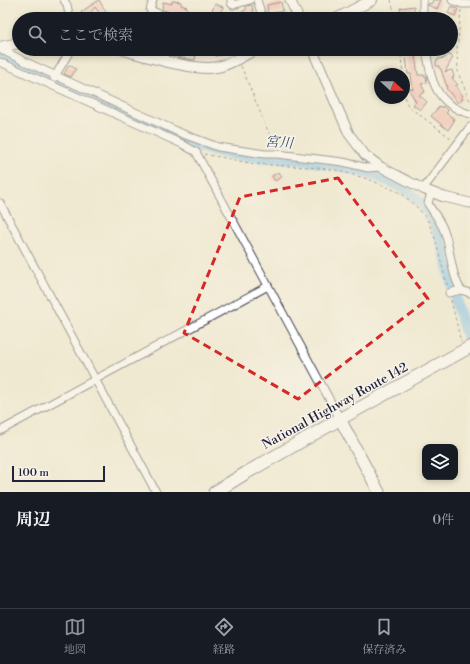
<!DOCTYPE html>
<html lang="ja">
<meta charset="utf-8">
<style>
body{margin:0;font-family:"Libre Bodoni","Noto Serif JP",serif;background:#242831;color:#f1f3f6}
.controls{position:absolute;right:12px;bottom:12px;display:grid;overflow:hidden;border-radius:8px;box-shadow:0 2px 6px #0003}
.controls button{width:36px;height:36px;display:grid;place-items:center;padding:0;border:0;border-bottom:1px solid #363941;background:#171b24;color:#f1f3f6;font:20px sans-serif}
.compass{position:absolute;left:374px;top:68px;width:36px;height:36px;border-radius:50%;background:#171b24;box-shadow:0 2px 6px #0003;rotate:111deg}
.scale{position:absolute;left:12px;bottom:10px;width:93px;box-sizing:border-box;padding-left:4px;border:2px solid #22223b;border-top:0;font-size:11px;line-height:14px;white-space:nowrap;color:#22223b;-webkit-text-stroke:3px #f7f3e8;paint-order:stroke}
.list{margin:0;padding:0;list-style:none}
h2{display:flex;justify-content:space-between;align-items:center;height:52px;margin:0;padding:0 16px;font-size:17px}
h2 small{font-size:13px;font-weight:400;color:#9ea1a6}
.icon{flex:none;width:22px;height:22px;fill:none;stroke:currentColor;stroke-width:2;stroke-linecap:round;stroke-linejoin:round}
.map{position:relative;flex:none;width:470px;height:492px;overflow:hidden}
.search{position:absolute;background:#171b24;box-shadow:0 2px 6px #0003;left:12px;right:12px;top:12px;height:44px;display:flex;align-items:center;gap:10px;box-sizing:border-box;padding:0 14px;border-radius:22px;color:#9ea1a6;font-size:15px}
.sheet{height:116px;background:#171b24}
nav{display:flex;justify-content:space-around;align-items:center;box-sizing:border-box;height:56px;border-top:1px solid #363941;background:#171b24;font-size:11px;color:#9ea1a6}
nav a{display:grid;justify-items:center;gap:2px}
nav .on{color:#8c9099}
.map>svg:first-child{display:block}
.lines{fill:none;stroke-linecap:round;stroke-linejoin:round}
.river{stroke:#76beee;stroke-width:11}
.building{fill:#f7aaa3}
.minor-casing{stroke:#414052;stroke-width:9}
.tertiary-casing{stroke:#414052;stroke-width:11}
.secondary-casing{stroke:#414052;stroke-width:12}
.primary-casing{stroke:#414052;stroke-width:13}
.trunk-casing{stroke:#414052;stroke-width:14}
.path{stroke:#414052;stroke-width:1;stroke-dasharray:3 3;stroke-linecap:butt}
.minor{stroke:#fff;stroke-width:7}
.tertiary{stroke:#fff;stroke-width:9}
.secondary{stroke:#fff;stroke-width:10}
.primary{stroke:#fff;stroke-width:11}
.trunk{stroke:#fff;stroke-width:12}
.marked{fill:none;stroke:#d62828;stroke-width:3;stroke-dasharray:8 5;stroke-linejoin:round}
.labels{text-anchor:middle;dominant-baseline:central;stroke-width:3;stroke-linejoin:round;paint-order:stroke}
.street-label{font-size:13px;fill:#22223b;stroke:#f7f3e8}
.water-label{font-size:14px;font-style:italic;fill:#3b5171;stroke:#f7f3e8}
</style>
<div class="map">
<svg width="470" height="492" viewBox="0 0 470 492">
<rect width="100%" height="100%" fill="#f7f3e8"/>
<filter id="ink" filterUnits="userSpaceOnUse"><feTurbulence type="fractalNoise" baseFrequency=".025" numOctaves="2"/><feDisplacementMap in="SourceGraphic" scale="8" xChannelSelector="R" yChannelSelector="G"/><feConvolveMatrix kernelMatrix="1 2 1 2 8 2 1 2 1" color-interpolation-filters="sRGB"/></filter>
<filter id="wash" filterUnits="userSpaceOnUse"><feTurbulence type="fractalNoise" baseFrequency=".012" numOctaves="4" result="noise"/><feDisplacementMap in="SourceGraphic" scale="16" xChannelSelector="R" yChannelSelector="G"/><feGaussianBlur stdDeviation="0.9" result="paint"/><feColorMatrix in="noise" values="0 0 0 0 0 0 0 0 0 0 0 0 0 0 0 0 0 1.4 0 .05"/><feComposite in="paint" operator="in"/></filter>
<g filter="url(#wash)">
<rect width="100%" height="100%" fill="#f0e9d2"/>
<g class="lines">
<path class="river" d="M 0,56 L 201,147 C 220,153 239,156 258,157 C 273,158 288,158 303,160 C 344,166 404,175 428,212 C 442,233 446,261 452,284 C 456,303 462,321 468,340"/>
</g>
<g id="blocks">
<g class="building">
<path d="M 99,0 L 106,12 L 119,19 L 98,19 L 101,15 L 95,7 L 87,17 L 81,12 Z"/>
<path d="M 433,0 L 441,0 L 437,9 L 428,5 L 428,4 L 432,3 Z"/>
<path d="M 172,1 L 181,2 L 181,5 L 187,7 L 186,13 L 181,12 L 181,14 L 162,10 L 163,2 L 172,4 Z"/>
<path d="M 281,2 L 283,11 L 268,14 L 267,5 Z"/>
<path d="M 215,4 L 223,7 L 219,17 L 211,13 Z"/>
<path d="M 252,5 L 254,15 L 233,19 L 232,14 L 243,12 L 243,11 L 246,10 L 246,6 Z"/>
<path d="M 414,6 L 414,19 L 402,19 L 400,8 Z"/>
<path d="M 451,6 L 458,9 L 455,16 L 448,13 Z"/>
<path d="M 214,49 L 220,49 L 221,55 L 215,56 Z"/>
<path d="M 407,49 L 414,49 L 418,75 L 424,75 L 424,77 L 426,76 L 427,83 L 421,84 L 425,92 L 419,95 L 427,102 L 420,110 L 413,105 L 416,102 L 408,88 L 413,90 L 411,74 L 408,74 L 406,55 L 407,54 Z"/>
<path d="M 179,50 L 196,53 L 195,60 L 177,57 Z"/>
<path d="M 448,54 L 453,57 L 445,72 L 452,70 L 454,77 L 452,78 L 458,85 L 455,86 L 463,96 L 461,97 L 463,99 L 458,103 L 446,88 L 447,87 L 441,69 L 439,68 L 439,66 L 436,66 L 436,61 L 438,61 L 438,59 L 445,58 Z"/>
<path d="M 69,65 L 76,69 L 71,77 L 64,74 Z"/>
<path d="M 440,106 L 442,108 L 443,106 L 448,111 L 446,113 L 454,119 L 453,120 L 454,121 L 448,130 L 431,116 Z"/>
<path d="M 279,172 L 282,177 L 275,181 L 272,176 Z"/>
</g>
</g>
</g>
<g filter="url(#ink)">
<use href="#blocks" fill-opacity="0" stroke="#414052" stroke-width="1"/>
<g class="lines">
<g class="minor-casing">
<g id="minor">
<path d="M 64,0 L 67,5 L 70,19"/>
<path d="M 153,0 L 150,10 L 162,15 L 180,19"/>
<path d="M 231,0 L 231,3 L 233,5 L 250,0"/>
<path d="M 257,0 L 263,19"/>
<path d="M 423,0 L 423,19"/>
<path d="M 452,0 L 462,4 L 470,4"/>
<path d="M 0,49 L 26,62 L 183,134 L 218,147 L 265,154 L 277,154 L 343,162 L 368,168 L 381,167"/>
<path d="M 426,49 C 431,80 435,104 470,114"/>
<path d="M 163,60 L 168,49"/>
<path d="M 0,62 L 182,144 L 196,152 L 340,419"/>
<path d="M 54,78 L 71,49"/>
<path d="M 423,189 L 470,127"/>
<path d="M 431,192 L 428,204 C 435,214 441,222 445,233 C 451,252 451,274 461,290 L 470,293"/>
<path d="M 0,203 L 156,492"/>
<path d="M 449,293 L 461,290"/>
<path d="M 0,431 L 268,286"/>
</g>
</g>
<g class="tertiary-casing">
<g id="tertiary">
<path d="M 290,0 L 299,19"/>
<path d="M 312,49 L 349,134 L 365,155 L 381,167 L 423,189 L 444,197 L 470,203"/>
</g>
</g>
<g class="secondary-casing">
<g id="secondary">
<path d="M 336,19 L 372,0"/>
<path d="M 0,47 L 19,43"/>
<path d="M 120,49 C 143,55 197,72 217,67 C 230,65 244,55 256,49"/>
</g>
</g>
<g class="primary-casing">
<path id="primary" d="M 340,419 L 379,492"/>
</g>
<g class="trunk-casing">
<path id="trunk" d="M 215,492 L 246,473 L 340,419 L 470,347"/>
</g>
<g class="path">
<path d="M 391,0 L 396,19"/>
<path d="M 461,10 L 457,50 L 458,73 L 470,101"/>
<path d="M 400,49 L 403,74"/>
<path d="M 241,66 L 275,148"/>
<path d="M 404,85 L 406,102 L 409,107 L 452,139"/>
<path d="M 204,154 L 255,164 L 308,167 L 336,170 L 368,179 L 401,193 L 419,209 L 428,221 L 435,238 L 447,285"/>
<path d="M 451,300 L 461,342"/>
</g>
<use href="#minor" class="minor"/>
<use href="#tertiary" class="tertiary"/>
<use href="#secondary" class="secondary"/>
<use href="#primary" class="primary"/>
<use href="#trunk" class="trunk"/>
</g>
</g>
<path d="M0 0H470V492H0ZM 338,178 L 428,299 L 298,399 L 184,333 L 240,197 Z" fill="#f0e9d2" fill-opacity=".55" fill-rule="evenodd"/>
<path class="marked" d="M 338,178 L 428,299 L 298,399 L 184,333 L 240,197 Z"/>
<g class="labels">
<g class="street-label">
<text transform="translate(335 406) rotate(-29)">National Highway Route 142</text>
</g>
<g class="water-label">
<text transform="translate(279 143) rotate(4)">宮川</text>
</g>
</g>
</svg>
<div class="controls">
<button><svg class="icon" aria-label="layers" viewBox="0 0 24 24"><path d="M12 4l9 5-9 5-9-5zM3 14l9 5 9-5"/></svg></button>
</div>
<svg class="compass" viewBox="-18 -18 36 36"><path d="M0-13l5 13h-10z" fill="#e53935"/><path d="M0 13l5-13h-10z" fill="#9ea1a6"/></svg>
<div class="scale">100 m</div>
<div class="search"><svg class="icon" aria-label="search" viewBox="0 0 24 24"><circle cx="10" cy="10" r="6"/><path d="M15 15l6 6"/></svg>ここで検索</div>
</div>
<section class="sheet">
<h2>周辺<small>0件</small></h2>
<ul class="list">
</ul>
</section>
<nav>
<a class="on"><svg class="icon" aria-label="map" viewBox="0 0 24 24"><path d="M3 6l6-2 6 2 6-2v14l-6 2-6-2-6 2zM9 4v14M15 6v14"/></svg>地図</a>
<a><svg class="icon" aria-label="directions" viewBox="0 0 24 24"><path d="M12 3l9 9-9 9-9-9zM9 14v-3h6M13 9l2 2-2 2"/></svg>経路</a>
<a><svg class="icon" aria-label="saved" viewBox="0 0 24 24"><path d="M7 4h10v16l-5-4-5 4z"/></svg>保存済み</a>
</nav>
